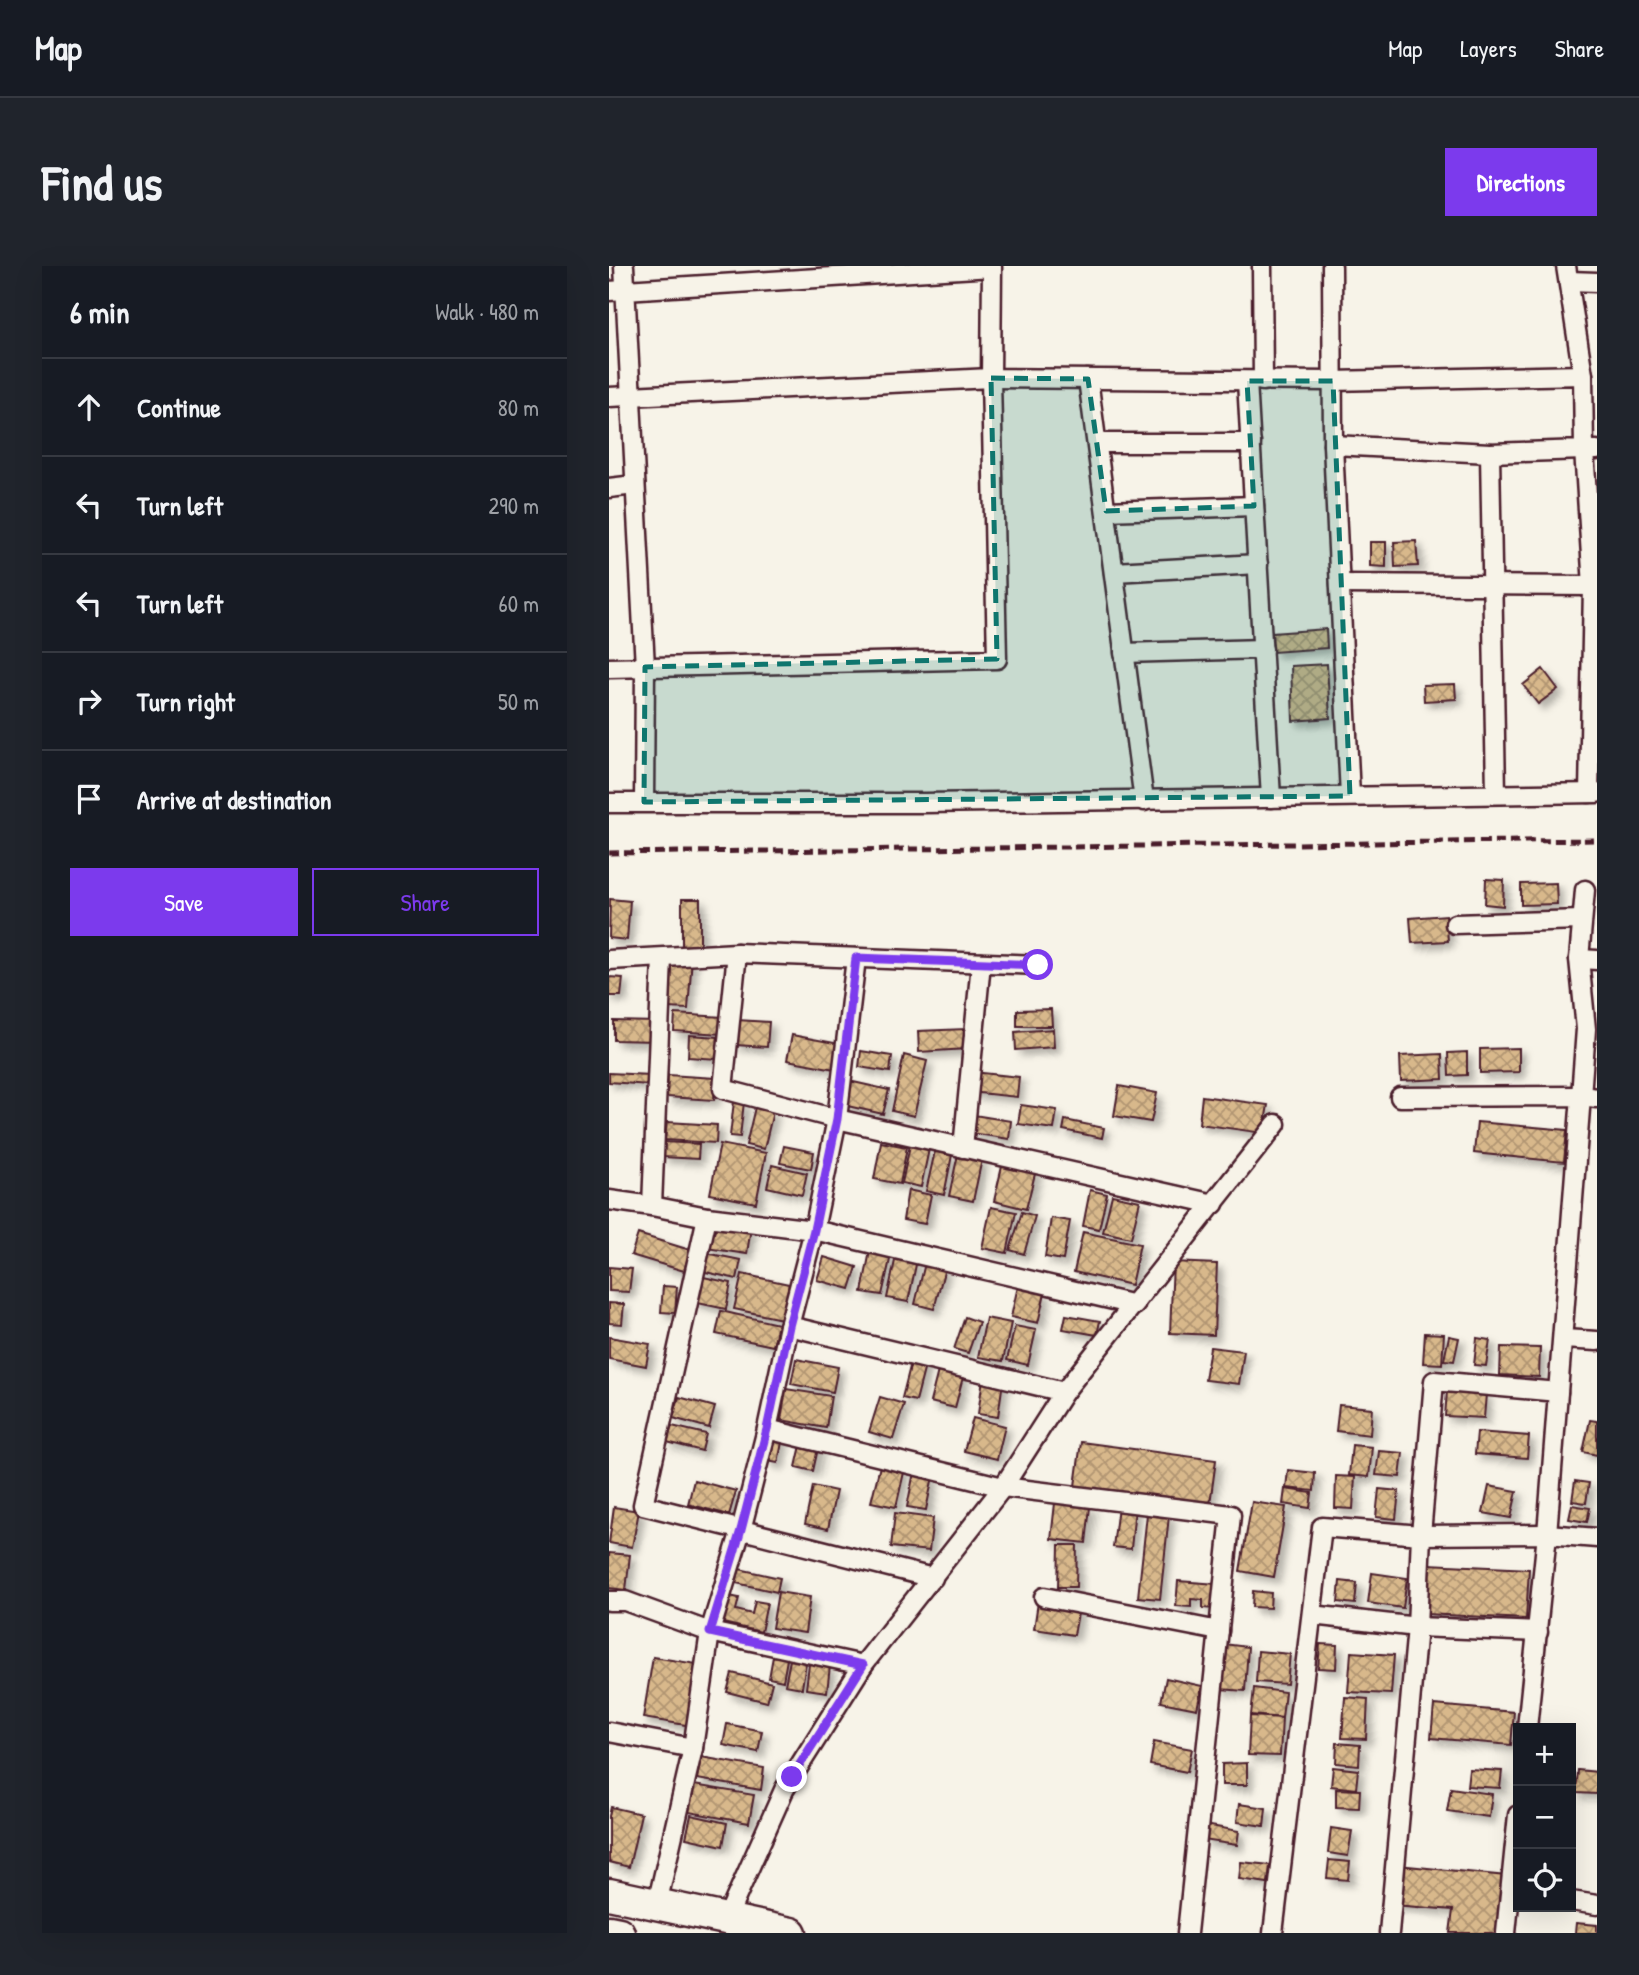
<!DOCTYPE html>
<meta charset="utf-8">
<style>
body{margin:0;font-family:"Patrick Hand",sans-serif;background:#20242c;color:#f1f3f6}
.controls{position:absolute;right:21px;bottom:21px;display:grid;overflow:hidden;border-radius:0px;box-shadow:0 7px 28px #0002}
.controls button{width:63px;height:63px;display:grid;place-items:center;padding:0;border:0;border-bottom:2px solid #363941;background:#171b24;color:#f1f3f6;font:35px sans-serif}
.stop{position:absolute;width:21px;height:21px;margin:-16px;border:5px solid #7c3aed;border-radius:50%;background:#fff}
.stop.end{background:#7c3aed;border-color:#fff;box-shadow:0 2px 7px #0008}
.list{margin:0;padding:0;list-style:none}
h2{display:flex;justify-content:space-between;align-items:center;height:91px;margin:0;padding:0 28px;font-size:30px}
h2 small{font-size:23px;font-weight:400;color:#9ea1a6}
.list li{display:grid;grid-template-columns:46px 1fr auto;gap:21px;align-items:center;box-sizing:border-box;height:98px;padding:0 28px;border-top:2px solid #363941}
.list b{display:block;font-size:26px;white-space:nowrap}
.list em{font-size:23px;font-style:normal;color:#9ea1a6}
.actions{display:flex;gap:14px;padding:21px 28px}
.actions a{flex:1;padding:16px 0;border:2px solid #7c3aed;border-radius:0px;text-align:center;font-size:24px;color:#7c3aed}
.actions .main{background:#7c3aed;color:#fff}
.icon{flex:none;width:38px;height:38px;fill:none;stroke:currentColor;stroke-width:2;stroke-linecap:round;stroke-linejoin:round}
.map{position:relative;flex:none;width:988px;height:1667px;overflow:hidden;border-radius:0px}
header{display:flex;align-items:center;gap:42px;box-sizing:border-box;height:98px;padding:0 35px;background:#171b24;border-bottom:2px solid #363941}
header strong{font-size:33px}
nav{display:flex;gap:38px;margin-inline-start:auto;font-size:24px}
.intro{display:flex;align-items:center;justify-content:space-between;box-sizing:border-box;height:168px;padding:0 42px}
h1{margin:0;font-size:49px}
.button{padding:18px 32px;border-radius:0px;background:#7c3aed;color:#fff;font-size:24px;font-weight:700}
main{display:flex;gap:42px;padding:0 42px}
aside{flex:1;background:#171b24;border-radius:0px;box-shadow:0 7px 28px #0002}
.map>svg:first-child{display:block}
.building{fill:url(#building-cross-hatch);stroke:#4a1f2b;stroke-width:2;filter:url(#shadow)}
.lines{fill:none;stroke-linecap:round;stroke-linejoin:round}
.minor-casing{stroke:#4a1f2b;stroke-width:23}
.trunk-casing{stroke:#4a1f2b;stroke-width:35}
.minor{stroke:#f7f3e8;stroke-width:18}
.trunk{stroke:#f7f3e8;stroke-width:30}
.rail{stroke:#4a1f2b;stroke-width:5;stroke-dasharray:10 5;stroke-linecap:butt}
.route{stroke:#7c3aed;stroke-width:9}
.marked{fill:#0f766e;fill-opacity:0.2;stroke:#0f766e;stroke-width:5;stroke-dasharray:14 9;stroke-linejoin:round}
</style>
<header>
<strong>Map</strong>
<nav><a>Map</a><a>Layers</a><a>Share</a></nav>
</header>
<div class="intro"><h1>Find us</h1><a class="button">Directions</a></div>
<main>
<aside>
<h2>6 min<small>Walk · 480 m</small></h2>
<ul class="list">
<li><svg class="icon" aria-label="ahead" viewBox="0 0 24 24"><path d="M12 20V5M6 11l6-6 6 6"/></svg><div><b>Continue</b></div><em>80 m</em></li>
<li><svg class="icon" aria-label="left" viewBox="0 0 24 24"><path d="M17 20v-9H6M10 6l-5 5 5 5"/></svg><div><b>Turn left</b></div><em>290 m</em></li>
<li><svg class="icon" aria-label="left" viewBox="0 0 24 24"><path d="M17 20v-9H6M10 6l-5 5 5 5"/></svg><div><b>Turn left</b></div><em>60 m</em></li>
<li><svg class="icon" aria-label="right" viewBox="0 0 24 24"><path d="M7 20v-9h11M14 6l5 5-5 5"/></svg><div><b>Turn right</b></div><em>50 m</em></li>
<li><svg class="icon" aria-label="arrive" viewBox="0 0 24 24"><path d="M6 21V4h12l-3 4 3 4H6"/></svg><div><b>Arrive at destination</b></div></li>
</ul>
<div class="actions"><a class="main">Save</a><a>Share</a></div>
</aside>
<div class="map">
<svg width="988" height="1667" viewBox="0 0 988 1667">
<defs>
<pattern id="building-cross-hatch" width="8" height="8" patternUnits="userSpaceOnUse" patternTransform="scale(1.75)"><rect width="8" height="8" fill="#d8b88b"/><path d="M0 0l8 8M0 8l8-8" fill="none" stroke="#b19572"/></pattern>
<filter id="shadow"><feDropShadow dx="5.5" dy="5.5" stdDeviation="3.5" flood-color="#0004"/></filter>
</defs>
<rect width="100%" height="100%" fill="#f7f3e8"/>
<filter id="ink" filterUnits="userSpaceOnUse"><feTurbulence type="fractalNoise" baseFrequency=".0143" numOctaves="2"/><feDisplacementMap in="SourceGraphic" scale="14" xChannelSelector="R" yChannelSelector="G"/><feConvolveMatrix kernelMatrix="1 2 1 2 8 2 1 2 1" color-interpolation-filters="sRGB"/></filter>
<g filter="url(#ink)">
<g class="building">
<path d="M 807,275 L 809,300 L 786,301 L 785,276 Z"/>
<path d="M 761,276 L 777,276 L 777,301 L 761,300 Z"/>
<path d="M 717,363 L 718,382 L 664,386 L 663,367 Z"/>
<path d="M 718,398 L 721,452 L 684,455 L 682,400 Z"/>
<path d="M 934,403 L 949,423 L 929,438 L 914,419 Z"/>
<path d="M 846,418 L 847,433 L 815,435 L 814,419 Z"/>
<path d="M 877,613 L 895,614 L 894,640 L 876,638 Z"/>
<path d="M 947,617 L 948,638 L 912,639 L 912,618 Z"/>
<path d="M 1,633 L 21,635 L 18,674 L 0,672 Z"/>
<rect x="73" y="633" width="18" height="48"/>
<path d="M 837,649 L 839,675 L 803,677 L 801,652 Z"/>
<path d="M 62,691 L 83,692 L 79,743 L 59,742 Z"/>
<path d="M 0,711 L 14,712 L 12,730 L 0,730 Z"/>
<path d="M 442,743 L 443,760 L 408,760 L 408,744 Z"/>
<path d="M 66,748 L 114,751 L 113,768 L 65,765 Z"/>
<path d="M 128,754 L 160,756 L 158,781 L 126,779 Z"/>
<path d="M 5,755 L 48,756 L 47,775 L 5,774 Z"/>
<path d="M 357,763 L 358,783 L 310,786 L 309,765 Z"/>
<path d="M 444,763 L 445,781 L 407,784 L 406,766 Z"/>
<path d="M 80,769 L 110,771 L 109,793 L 79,791 Z"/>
<path d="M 183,769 L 236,779 L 231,804 L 178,794 Z"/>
<path d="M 910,782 L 910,806 L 871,807 L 871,783 Z"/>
<path d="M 252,785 L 283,790 L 281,806 L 250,801 Z"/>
<path d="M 858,786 L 858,809 L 840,810 L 839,787 Z"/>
<path d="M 833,788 L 834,813 L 792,815 L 791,790 Z"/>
<path d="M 295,789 L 318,795 L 305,850 L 283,845 Z"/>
<path d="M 364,806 L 410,811 L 408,831 L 361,826 Z"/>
<path d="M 0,807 L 41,809 L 40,819 L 0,816 Z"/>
<path d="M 59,809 L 106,812 L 105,834 L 58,831 Z"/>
<path d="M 240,815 L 280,824 L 274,848 L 234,839 Z"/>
<path d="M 510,820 L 548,827 L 542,856 L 505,850 Z"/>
<path d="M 593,830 L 659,839 L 654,867 L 590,858 Z"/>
<path d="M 125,835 L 135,836 L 131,871 L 121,870 Z"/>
<path d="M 412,839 L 448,844 L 445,863 L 409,858 Z"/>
<path d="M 146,841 L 164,846 L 155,883 L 137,879 Z"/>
<path d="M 365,849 L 402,855 L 400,873 L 362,867 Z"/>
<path d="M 456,854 L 495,862 L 493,872 L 454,864 Z"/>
<path d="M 58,856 L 108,859 L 107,877 L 56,874 Z"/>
<path d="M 868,856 L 958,864 L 955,896 L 865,887 Z"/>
<path d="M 55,876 L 90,878 L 89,893 L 54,891 Z"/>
<path d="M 272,876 L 298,881 L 291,918 L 265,913 Z"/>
<path d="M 111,878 L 157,887 L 147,937 L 101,928 Z"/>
<path d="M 301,879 L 320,883 L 312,921 L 293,917 Z"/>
<path d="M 175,880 L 205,886 L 202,903 L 171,897 Z"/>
<path d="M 326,885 L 343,889 L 335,929 L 317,925 Z"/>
<path d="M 349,888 L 373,893 L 364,935 L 340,930 Z"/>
<path d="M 394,896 L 427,904 L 417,943 L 385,935 Z"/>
<path d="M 163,899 L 198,907 L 193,929 L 158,921 Z"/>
<path d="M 299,924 L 322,929 L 316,958 L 294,954 Z"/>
<path d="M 481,924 L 498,928 L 490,963 L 474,960 Z"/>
<path d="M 503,929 L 531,935 L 522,972 L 494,966 Z"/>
<path d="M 382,941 L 407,946 L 398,987 L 373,982 Z"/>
<path d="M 413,946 L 426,950 L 415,988 L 401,984 Z"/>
<path d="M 442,952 L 461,955 L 454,994 L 436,991 Z"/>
<path d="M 101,955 L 142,961 L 138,988 L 97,982 Z"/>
<path d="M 474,966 L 531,978 L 522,1019 L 465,1006 Z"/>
<path d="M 29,968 L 81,984 L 75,1005 L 22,989 Z"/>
<path d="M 261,985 L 282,989 L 273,1029 L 253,1026 Z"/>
<path d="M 97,987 L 132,994 L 128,1013 L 92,1005 Z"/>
<path d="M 287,990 L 308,994 L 299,1036 L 278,1032 Z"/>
<path d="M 215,991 L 248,1001 L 241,1023 L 208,1014 Z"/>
<path d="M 564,996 L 608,998 L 605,1069 L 561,1067 Z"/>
<path d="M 316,997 L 336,1002 L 325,1043 L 306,1038 Z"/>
<path d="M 0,1001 L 23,1003 L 20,1026 L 0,1025 Z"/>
<path d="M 133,1008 L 180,1018 L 173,1053 L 125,1043 Z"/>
<path d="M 90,1010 L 122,1017 L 117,1043 L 84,1036 Z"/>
<path d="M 54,1020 L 68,1021 L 66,1047 L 52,1046 Z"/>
<path d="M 409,1020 L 436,1027 L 429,1057 L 402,1051 Z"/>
<path d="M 0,1037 L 15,1038 L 13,1058 L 0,1057 Z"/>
<path d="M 112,1045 L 169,1058 L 164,1080 L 107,1068 Z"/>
<path d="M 457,1049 L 491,1055 L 488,1069 L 454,1063 Z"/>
<path d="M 356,1051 L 370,1056 L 359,1087 L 345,1083 Z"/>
<path d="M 377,1052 L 402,1057 L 394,1095 L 369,1091 Z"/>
<path d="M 406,1060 L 427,1064 L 419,1099 L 398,1094 Z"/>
<path d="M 816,1067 L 835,1068 L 833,1098 L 814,1097 Z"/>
<path d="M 840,1070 L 850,1072 L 845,1095 L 835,1094 Z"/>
<path d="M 0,1071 L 41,1078 L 37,1100 L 0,1093 Z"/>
<path d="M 868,1072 L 881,1074 L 877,1100 L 865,1099 Z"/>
<path d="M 601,1081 L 635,1085 L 630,1118 L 596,1114 Z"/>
<path d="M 892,1081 L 931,1082 L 930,1111 L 891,1109 Z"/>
<path d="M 187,1093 L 229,1101 L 224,1126 L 182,1118 Z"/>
<path d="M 303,1093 L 317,1096 L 307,1135 L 293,1132 Z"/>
<path d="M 330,1101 L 355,1107 L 346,1142 L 321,1136 Z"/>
<path d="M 374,1112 L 394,1115 L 389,1151 L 369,1148 Z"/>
<path d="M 177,1123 L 222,1130 L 217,1162 L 172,1154 Z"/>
<path d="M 838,1125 L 877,1128 L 875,1152 L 836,1150 Z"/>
<path d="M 70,1131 L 106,1141 L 100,1162 L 64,1152 Z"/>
<path d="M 271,1131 L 295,1138 L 284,1173 L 260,1166 Z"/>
<path d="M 730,1139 L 763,1142 L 761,1169 L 727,1165 Z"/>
<path d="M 364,1152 L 396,1160 L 388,1193 L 355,1185 Z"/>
<path d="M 981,1154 L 988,1155 L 988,1189 L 974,1186 Z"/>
<path d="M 63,1160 L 97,1168 L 93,1185 L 58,1176 Z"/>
<path d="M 868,1166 L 920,1170 L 918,1192 L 866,1188 Z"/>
<path d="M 163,1169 L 174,1171 L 169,1197 L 158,1195 Z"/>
<path d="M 193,1175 L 210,1178 L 204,1205 L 187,1201 Z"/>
<path d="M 472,1176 L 607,1194 L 601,1238 L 466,1220 Z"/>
<path d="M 743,1179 L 763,1181 L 760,1211 L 740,1209 Z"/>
<path d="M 770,1185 L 794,1187 L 791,1211 L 767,1209 Z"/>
<path d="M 272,1196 L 296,1202 L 287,1241 L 262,1236 Z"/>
<path d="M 679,1204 L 706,1207 L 705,1225 L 677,1222 Z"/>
<path d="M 305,1206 L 324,1210 L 317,1244 L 298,1241 Z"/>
<path d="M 727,1210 L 746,1211 L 744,1243 L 726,1242 Z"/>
<path d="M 85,1214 L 127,1225 L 120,1249 L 79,1238 Z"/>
<path d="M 966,1215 L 980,1217 L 977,1237 L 963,1235 Z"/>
<path d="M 204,1220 L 227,1225 L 219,1263 L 196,1258 Z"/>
<path d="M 880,1220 L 908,1225 L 902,1252 L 874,1247 Z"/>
<path d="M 676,1223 L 703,1227 L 701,1242 L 674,1238 Z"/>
<path d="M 770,1223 L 790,1225 L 787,1253 L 767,1251 Z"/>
<path d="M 643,1236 L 677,1241 L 665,1311 L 631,1305 Z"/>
<path d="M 446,1237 L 481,1241 L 477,1277 L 442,1273 Z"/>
<path d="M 963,1239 L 981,1242 L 978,1256 L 960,1253 Z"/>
<path d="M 509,1240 L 526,1242 L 522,1283 L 504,1281 Z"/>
<path d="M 5,1241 L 30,1245 L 23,1281 L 0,1277 Z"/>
<path d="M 286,1247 L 324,1252 L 320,1285 L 282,1281 Z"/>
<path d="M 538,1248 L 560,1250 L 551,1333 L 529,1331 Z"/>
<path d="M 450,1279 L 468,1279 L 467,1321 L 449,1321 Z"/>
<path d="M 0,1287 L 21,1289 L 17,1324 L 0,1322 Z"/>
<path d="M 819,1298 L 920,1303 L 917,1353 L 816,1348 Z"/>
<path d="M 130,1303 L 171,1312 L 168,1326 L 127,1317 Z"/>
<path d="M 763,1307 L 798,1312 L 794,1342 L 759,1337 Z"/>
<path d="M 569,1315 L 608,1318 L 606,1343 L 594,1342 L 594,1334 L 582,1333 L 582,1341 L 567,1340 Z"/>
<path d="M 731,1315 L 748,1317 L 746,1338 L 729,1336 Z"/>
<path d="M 644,1325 L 662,1327 L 661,1342 L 643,1341 Z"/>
<path d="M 169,1326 L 201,1331 L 196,1367 L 163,1362 Z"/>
<path d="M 116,1329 L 130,1332 L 127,1344 L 143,1348 L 146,1335 L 158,1337 L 152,1366 L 110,1356 Z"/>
<path d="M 429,1336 L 470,1342 L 465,1369 L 425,1363 Z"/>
<path d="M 615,1378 L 639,1381 L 636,1425 L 611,1423 Z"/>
<path d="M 711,1378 L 728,1379 L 727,1403 L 709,1402 Z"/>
<path d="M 165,1385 L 179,1388 L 174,1415 L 160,1412 Z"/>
<path d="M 649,1385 L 681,1388 L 678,1418 L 647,1416 Z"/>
<path d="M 742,1386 L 785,1389 L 782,1428 L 739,1426 Z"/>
<path d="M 44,1391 L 94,1399 L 83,1460 L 34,1452 Z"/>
<path d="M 181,1394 L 197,1397 L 193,1422 L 176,1419 Z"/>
<path d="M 200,1398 L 221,1400 L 218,1426 L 197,1423 Z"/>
<path d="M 123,1407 L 163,1417 L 158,1436 L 118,1426 Z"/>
<path d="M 557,1412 L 593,1420 L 588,1443 L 552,1436 Z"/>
<path d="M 645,1422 L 676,1426 L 673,1452 L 642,1449 Z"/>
<path d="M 736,1431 L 759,1433 L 757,1473 L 733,1472 Z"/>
<path d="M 825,1439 L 905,1446 L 902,1479 L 822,1472 Z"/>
<path d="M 641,1450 L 673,1452 L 671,1490 L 639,1489 Z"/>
<path d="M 118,1458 L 153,1465 L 149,1486 L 114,1479 Z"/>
<path d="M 545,1476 L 583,1483 L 578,1506 L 541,1499 Z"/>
<path d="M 728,1477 L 751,1479 L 750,1499 L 727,1497 Z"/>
<path d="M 92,1491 L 155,1502 L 152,1524 L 88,1513 Z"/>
<path d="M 638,1497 L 638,1519 L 613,1519 L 613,1498 Z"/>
<path d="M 724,1501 L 749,1504 L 747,1523 L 722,1520 Z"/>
<path d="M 860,1503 L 893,1505 L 891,1522 L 858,1520 Z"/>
<path d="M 969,1504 L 988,1506 L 988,1528 L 967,1527 Z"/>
<path d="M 85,1519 L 145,1529 L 140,1557 L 80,1546 Z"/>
<path d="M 842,1522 L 883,1528 L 880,1551 L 838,1545 Z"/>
<path d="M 727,1523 L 751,1524 L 750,1542 L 727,1541 Z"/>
<path d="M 630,1538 L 657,1542 L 655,1560 L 628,1556 Z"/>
<path d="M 2,1541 L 32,1548 L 20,1601 L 0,1596 L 0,1550 Z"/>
<path d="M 82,1549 L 118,1557 L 114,1580 L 77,1572 Z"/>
<path d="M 596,1559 L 630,1565 L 628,1579 L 594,1574 Z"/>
<path d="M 722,1562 L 743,1565 L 739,1590 L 719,1587 Z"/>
<path d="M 720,1594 L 741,1596 L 739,1614 L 718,1612 Z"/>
<path d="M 632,1596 L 661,1599 L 659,1617 L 630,1613 Z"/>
<path d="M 789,1599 L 897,1610 L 891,1667 L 841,1667 L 844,1644 L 785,1639 Z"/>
<path d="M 967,1657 L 988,1659 L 988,1667 L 966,1667 Z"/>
</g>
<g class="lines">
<g class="minor-casing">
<g id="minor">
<path d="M 15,0 L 36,401 L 35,536"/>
<path d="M 653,0 L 654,115"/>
<path d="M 723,0 L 724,179 L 741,530"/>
<path d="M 957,0 L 974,109"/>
<path d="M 960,15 L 988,16"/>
<path d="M 0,25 L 383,1 L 382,112 L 724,115 L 974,109 L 975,184 L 881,187 L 724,179"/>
<path d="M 479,113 L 535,535"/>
<path d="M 638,115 L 662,532"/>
<path d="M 0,131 L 382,112 L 388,393 L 0,402"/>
<path d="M 488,177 L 642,177"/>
<path d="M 881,187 L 887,528"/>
<path d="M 0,222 L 26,219"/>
<path d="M 497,245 L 645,240"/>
<path d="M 505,306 L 649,298"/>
<path d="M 731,318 L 984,320"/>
<path d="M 515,387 L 654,383"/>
<path d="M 980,527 L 984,320 L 975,184 L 988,184"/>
<path d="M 0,537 L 316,537 L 988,527"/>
<path d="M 846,658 L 972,654"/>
<path d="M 128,687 L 429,699"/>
<path d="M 970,693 L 988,694"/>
<path d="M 0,694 L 128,687 L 114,823 L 228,853 L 605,938"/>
<path d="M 791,831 L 972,830 L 988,832"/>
<path d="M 354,882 L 372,697"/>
<path d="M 0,934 L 43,940 L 98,951 L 205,964 L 526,1039"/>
<path d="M 43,940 L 53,692"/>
<path d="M 98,951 L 34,1239 L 324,1312"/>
<path d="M 180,1060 L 455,1126"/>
<path d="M 954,1073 L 988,1075"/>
<path d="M 158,1163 L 394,1221 L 622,1249 L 578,1667"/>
<path d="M 435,1331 L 610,1365"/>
<path d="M 0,1335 L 16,1335 L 101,1366 L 254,1399"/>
<path d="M 703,1349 L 808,1361 L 929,1366"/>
<path d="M 918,1462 L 938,1268 L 972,830 L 977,763 L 970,693 L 976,624"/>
<path d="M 0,1466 L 84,1482"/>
<path d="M 962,1635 L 988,1639"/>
<path d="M 48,1638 L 84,1482 L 101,1366 L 132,1264 L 158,1163 L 180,1060 L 205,964 L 228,853 L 247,692"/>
<path d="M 117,1659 L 118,1652 L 175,1524 L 254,1399 L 394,1221 L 455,1126 L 667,858"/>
<path d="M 664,1667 L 713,1261 L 812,1269 L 938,1268 L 988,1272"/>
<path d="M 780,1667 L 808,1361 L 812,1269 L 825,1115 L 949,1126"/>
<path d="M 897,1667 L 909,1549"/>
</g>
</g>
<g class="trunk-casing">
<g id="trunk">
<path d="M 0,1628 L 182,1667"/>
<path d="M 0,1665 L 10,1667"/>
</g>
</g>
<use href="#minor" class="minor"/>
<use href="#trunk" class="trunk"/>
<path class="rail" d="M 0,587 L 988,574"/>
</g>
</g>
<g class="lines" filter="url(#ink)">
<path class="route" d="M 183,1511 L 254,1399 L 101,1366 L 132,1264 L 158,1163 L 180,1060 L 205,964 L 228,853 L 247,692 L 429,699"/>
</g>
<path class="marked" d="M 382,112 L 479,113 L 497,245 L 645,240 L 638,115 L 724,115 L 741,530 L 35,536 L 36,401 L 388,393 Z"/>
</svg>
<div class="controls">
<button>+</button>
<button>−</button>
<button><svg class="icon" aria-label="locate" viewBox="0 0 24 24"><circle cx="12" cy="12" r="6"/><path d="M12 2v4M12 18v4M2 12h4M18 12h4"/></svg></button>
</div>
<div class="stop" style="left:429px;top:699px"></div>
<div class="stop end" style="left:183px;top:1511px"></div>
</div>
</main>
